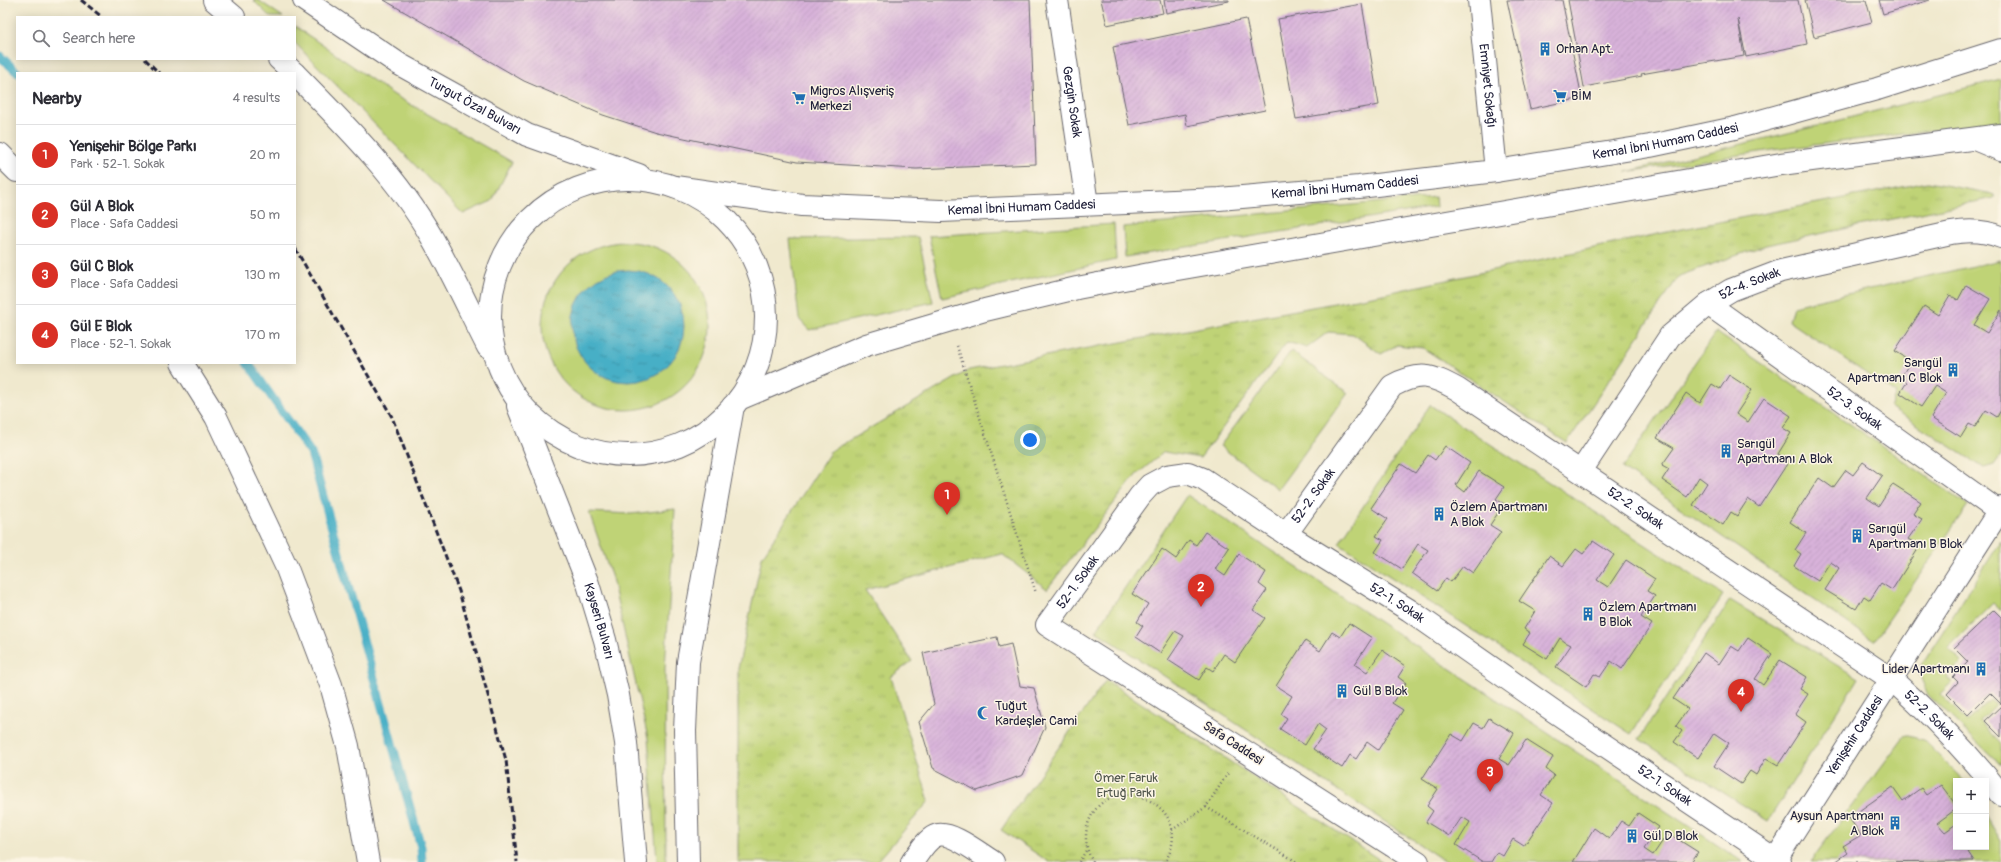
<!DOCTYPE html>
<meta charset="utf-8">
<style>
body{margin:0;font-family:Pangolin,sans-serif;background:#f2f2f3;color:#2b2b33}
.controls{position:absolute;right:12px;bottom:12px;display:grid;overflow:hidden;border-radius:0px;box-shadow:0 2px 10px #0003}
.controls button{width:36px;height:36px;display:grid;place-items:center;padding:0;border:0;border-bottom:1px solid #e1e1e2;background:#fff;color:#2b2b33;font:20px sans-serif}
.you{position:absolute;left:1030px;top:440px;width:14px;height:14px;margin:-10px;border:3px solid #fff;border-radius:50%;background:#1a73e8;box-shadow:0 0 0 6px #1a73e833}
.badge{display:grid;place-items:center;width:26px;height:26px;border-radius:50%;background:#d93025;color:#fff;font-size:13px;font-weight:700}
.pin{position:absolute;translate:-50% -33px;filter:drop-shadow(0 1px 2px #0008)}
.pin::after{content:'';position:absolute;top:21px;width:14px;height:12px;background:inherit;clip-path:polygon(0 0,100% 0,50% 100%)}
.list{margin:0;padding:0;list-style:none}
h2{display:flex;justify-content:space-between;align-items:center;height:52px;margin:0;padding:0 16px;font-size:17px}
h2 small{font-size:13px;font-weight:400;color:#7c7c81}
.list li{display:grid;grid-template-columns:26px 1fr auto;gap:12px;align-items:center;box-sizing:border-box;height:60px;padding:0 16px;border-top:1px solid #e1e1e2}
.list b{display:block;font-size:15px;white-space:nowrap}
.list p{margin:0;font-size:13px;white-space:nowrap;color:#7c7c81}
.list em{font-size:13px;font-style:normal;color:#7c7c81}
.icon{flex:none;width:22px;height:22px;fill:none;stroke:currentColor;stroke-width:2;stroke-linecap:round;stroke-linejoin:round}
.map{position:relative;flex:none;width:2001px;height:862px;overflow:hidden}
.search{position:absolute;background:#fff;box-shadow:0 2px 10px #0003;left:16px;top:16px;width:280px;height:44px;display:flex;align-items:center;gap:10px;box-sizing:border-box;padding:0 14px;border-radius:0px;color:#7c7c81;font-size:15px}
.panel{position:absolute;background:#fff;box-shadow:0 2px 10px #0003;left:16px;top:72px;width:280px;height:292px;border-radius:0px}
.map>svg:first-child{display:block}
.grass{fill:#bfd376;stroke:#707a58}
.park{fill:url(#park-tufts);stroke:#707a58}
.water{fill:url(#water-ripples);stroke:#346880}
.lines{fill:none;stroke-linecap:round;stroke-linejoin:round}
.stream{stroke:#47afc6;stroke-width:9}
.building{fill:url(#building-hatch)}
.street-casing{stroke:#6a686e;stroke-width:24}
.primary-casing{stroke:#6a686e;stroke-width:24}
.path{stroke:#6a686e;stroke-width:2.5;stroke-dasharray:1 3;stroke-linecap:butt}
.street{stroke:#fff;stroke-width:22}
.primary{stroke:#fff;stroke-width:22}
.rail{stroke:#22223b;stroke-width:3;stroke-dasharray:6 3;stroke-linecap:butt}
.labels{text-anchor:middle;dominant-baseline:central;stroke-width:3;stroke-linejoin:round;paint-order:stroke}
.poi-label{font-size:13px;fill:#22223b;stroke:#fcf5e5;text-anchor:start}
.street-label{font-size:13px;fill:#22223b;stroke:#fcf5e5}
.park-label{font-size:13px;fill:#51574d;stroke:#fcf5e5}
</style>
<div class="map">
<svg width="2001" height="862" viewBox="0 0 2001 862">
<defs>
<pattern id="park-tufts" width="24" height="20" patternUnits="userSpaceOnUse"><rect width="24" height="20" fill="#bfd376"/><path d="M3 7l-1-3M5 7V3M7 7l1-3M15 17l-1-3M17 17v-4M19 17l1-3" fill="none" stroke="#a4b567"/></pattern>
<pattern id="water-ripples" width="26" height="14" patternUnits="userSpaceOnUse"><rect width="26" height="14" fill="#47afc6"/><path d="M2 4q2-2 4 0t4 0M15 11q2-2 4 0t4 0" fill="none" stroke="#3b8ea2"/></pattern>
<pattern id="building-hatch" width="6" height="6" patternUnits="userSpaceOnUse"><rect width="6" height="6" fill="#d8b2da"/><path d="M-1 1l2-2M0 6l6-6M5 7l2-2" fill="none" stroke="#b999bc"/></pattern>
</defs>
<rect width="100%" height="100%" fill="#fcf5e5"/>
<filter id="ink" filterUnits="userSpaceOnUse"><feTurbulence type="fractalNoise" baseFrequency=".025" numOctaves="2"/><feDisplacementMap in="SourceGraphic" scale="8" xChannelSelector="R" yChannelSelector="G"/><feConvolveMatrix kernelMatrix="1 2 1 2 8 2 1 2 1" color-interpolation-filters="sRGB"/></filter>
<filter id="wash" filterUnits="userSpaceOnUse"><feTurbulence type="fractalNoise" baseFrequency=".012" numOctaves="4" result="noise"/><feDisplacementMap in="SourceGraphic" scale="16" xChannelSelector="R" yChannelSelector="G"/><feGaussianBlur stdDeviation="0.9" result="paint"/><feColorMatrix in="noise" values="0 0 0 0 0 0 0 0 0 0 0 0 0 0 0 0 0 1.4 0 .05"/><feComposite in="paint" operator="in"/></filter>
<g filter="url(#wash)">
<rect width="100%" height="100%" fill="#f0e9ce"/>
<g class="grass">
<path d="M 253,0 L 258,0 L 283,17 L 270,17 Z"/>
<path d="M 295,26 L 394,95 L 512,162 L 492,201 L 463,214 L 295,43 Z"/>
<path d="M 2001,79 L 2001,122 L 1773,150 L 1626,172 L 1817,126 Z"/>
<path d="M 1435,197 L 1436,207 L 1125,257 L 1123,227 Z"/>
<path d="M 1114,224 L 1116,260 L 942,298 L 929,236 Z"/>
<path d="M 918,237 L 933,302 L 809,330 L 799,319 L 790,239 Z"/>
<circle cx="626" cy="326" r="84"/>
<path d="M 2001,260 L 2001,455 L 1994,465 L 1984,468 L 1890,407 L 1896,394 L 1789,321 L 1793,306 Z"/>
<path d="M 1716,332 L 1968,505 L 1874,641 L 1622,468 Z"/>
<path d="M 1291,351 L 1348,393 L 1278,489 L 1220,446 Z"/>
<path d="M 1430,405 L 1723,595 L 1631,734 L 1339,543 Z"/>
<path d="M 1187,495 L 1743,862 L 1446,862 L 1096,631 Z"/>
<path d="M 675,509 L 665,669 L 666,862 L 657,862 L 648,738 L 612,578 L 589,512 L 631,514 Z"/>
<path d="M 2001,541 L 2001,611 L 1993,603 L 1948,648 L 1962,662 L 1946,677 L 1952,682 L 1940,694 L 1967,721 L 1990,700 L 1996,705 L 1979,721 L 2001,744 L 2001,765 L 1927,694 L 1918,670 Z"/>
<path d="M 1730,600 L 1858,678 L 1768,821 L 1639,739 Z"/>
<path d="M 1905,735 L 1923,740 L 1964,781 L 1956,781 L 1956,847 L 1986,847 L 1986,816 L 2001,841 L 2001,862 L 1810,862 Z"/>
</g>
<g class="park">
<path d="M 1928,182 L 1988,193 L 1994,195 L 1994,198 L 1766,245 L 1679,276 L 1567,443 L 1423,348 L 1397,345 L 1381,354 L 1353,334 L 1328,332 L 1307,348 L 1287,342 L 1200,458 L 1164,452 L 1136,475 L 1047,589 L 1002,554 L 865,590 L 912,661 L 891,677 L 929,801 L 877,862 L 738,862 L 738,669 L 762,557 L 831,451 L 969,370 L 1378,295 L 1672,231 Z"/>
<path d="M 1106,680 L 1383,862 L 1049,862 L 1001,830 Z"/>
</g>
<circle class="water" cx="628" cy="326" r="56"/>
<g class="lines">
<g class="stream">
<path d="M 0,56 L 18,73"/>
<path d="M 248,363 L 311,453 L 421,847 L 422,862"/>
</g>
</g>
<g id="blocks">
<g class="building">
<path d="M 384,0 L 1030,0 L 1036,164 L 916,169 L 797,162 L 656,132 L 603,115 L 524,81 Z"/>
<path d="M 1101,0 L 1160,0 L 1163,13 L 1107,25 Z"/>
<path d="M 1164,0 L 1229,0 L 1229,1 L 1166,13 Z"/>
<path d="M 1507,0 L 1562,0 L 1582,98 L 1530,109 Z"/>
<path d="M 1568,0 L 1798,0 L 1807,44 L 1746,57 L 1738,19 L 1744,56 L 1641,74 L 1642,76 L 1584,87 Z"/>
<path d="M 1805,0 L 1866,0 L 1872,22 L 1814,37 Z"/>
<path d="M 1879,0 L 1930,0 L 1883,14 Z"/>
<path d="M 1362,4 L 1379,105 L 1296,119 L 1278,19 Z"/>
<path d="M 1246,19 L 1265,110 L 1187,126 L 1185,114 L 1129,125 L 1113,47 Z"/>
<path d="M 1966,285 L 1990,299 L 1974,325 L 1987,333 L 2001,310 L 2001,410 L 1997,417 L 1986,410 L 1975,427 L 1969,424 L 1961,437 L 1931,418 L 1946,393 L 1935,386 L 1921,407 L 1900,393 L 1907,382 L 1900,378 L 1911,361 L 1895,351 L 1924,306 L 1938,315 L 1950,295 L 1958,300 Z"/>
<path d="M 1729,375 L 1752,390 L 1736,414 L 1748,422 L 1764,398 L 1791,416 L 1783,428 L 1791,433 L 1778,454 L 1789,461 L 1759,507 L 1748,499 L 1737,516 L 1731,512 L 1723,525 L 1693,505 L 1707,483 L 1699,477 L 1687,497 L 1662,480 L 1669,469 L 1662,465 L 1674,448 L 1657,438 L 1686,393 L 1700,403 L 1712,384 L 1720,389 Z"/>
<path d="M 1445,446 L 1470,463 L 1456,485 L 1465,492 L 1479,471 L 1504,487 L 1496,499 L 1504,504 L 1490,525 L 1501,532 L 1473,573 L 1463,566 L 1451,582 L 1446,578 L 1437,591 L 1412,573 L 1428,550 L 1418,544 L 1402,569 L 1375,552 L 1383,540 L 1376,536 L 1388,519 L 1371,508 L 1401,464 L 1415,473 L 1428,455 L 1435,460 Z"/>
<path d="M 1863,462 L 1882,476 L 1867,498 L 1879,506 L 1893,484 L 1921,502 L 1913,514 L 1922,519 L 1908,539 L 1920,546 L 1892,590 L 1881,583 L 1870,600 L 1864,596 L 1856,609 L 1825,590 L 1839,568 L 1834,564 L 1830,562 L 1818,581 L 1794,566 L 1801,554 L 1795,550 L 1806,533 L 1790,522 L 1819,478 L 1833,488 L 1846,470 L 1853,475 Z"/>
<path d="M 1205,532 L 1229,548 L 1215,569 L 1225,576 L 1239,554 L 1266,572 L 1259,584 L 1267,590 L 1253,610 L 1265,618 L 1235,662 L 1224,654 L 1213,671 L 1207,667 L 1199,680 L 1168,660 L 1184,636 L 1175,631 L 1160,653 L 1136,637 L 1143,626 L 1137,622 L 1148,604 L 1132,594 L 1162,549 L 1176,559 L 1189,540 L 1196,545 Z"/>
<path d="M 1593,541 L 1614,555 L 1597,580 L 1608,587 L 1626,560 L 1655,579 L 1647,591 L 1655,596 L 1641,617 L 1652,624 L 1622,669 L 1611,661 L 1600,677 L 1594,674 L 1586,687 L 1556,667 L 1571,645 L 1565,642 L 1560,638 L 1547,659 L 1523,644 L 1530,633 L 1524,629 L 1535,611 L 1519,601 L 1549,556 L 1563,566 L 1576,549 L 1583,554 Z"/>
<path d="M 1994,610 L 2001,617 L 2001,704 L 1990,693 L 1968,715 L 1947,694 L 1958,682 L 1953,677 L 1968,662 L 1954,648 Z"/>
<path d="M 1349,623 L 1372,638 L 1355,664 L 1367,672 L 1382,650 L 1405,666 L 1398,677 L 1406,683 L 1392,703 L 1403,710 L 1378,750 L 1367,742 L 1356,759 L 1350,755 L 1342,768 L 1313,749 L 1326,730 L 1318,724 L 1305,745 L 1280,729 L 1287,718 L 1281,714 L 1292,696 L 1276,686 L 1305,641 L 1320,651 L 1332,632 L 1340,637 Z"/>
<path d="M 997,637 L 999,647 L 1011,644 L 1020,686 L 1034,688 L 1045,727 L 1023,775 L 977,791 L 933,768 L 919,722 L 934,704 L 923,653 Z"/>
<path d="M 1748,638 L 1772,654 L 1755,679 L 1763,685 L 1780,660 L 1807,677 L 1800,689 L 1808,694 L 1795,714 L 1806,722 L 1778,765 L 1766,758 L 1756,775 L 1750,771 L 1741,784 L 1714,766 L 1729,743 L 1714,733 L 1698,758 L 1674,742 L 1682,731 L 1676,726 L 1688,709 L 1673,699 L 1704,653 L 1719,664 L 1731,646 L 1739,651 Z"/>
<path d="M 2001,706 L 2001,737 L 1985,721 Z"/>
<path d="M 1489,718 L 1514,733 L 1499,759 L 1509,765 L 1526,740 L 1553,757 L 1546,769 L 1554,775 L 1541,795 L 1553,803 L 1524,846 L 1513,839 L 1503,856 L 1497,852 L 1491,862 L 1483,862 L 1456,845 L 1470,822 L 1462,817 L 1449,836 L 1426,822 L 1433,811 L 1427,806 L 1438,789 L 1422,779 L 1451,734 L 1463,741 L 1474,723 L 1483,728 Z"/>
<path d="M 1941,785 L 1956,805 L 1956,809 L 1937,823 L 1945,832 L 1956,824 L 1956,847 L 1976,847 L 1968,852 L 1974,861 L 1835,862 L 1848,853 L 1843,846 L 1861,835 L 1849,818 L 1893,787 L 1903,801 L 1921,788 L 1926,795 Z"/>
<path d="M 1638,813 L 1659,827 L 1644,849 L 1653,855 L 1668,833 L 1698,852 L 1691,862 L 1573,862 L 1594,828 L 1609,839 L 1621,821 L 1629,826 Z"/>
</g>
</g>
</g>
<g filter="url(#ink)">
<use href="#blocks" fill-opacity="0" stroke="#6a686e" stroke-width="1"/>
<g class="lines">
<g class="street-casing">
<g id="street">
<path id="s1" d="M 1057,0 L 1087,204"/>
<path id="s2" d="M 1479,0 L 1496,171"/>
<path d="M 1977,140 L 2001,150"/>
<path d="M 0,154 L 17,171"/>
<path id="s3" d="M 1708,304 L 2001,513"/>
<path d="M 182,363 L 216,417 L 286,566 L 331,685 L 348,746 L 368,862"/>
<path id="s4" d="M 1581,471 L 1670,336 L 1708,304 L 1731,290 L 1781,271 L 1951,233 C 1968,230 1984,230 2001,237"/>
<path id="s5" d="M 1286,534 L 1392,386 C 1420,371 1431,375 1457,389 L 1891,679 C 1933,716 1966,750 2001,795"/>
<path d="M 912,862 C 918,854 926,840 935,836 C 949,829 980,854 993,862"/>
<path id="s6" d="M 1418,862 L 1047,625 L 1140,496 L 1150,485 L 1167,476 L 1188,473 L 1203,479 L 1286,534 L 1409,610 L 1555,712 L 1779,862"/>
<path id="s7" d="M 1774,862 L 2001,508"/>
</g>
</g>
<g class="primary-casing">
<g id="primary">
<path d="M 214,0 L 234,17"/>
<path id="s8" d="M 304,0 L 399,64 L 527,135 L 639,175"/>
<path d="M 279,59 L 294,73"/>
<path d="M 295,74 C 344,124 396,175 431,236 C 452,272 469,310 488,347"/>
<circle cx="628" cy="317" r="138"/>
<path id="s9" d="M 675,187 L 802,205 L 941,211 L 1219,199 L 1359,187 L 1496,171 L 1650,146 L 1735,128 L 1877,89 L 2001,50"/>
<path d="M 739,399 L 866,345 L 985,310 L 1077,288 L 1160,272 L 1781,164 L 2001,135"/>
<path id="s10" d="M 518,406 L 588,584 L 605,640 L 618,695 L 626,743 L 636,862"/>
<path d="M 688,862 L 685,731 L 688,662 L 733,406"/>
</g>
</g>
<g class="path">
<path d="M 957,346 L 1036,593"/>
<path d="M 1206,807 L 1297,862"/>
<path d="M 1172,830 L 1206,807 L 1228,773"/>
<path d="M 1079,862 L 1087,849"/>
<path d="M 1093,862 C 1086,850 1084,837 1088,824 C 1107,765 1200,804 1165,862"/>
</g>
<use href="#street" class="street"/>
<use href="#primary" class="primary"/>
<g class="rail">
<path d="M 81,0 L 102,17"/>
<path d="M 145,59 L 159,73"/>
<path d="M 295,248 L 392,417 L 459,591 L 506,760 L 517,862"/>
</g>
</g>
</g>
<defs>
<g id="building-bare" transform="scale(1.08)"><path d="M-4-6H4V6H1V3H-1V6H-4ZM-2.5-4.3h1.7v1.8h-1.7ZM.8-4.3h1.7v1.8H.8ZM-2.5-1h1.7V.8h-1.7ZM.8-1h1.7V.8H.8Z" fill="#1f6fb2" stroke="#fcf5e5" stroke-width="2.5" paint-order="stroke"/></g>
<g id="supermarket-bare" transform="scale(1.08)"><path d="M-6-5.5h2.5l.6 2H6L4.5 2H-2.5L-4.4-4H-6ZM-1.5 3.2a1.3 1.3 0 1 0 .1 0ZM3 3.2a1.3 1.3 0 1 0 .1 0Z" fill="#1f6fb2" stroke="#fcf5e5" stroke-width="2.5" paint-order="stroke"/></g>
<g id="mosque-bare" transform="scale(1.08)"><path d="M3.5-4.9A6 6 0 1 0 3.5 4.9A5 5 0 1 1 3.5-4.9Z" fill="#1f6fb2" stroke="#fcf5e5" stroke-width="2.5" paint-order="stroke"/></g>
</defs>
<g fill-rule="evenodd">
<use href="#building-bare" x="1545" y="49"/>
<use href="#supermarket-bare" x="1560" y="96"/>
<use href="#supermarket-bare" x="799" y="98"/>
<use href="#building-bare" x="1953" y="370"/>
<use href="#building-bare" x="1726" y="451"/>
<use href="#building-bare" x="1439" y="514"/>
<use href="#building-bare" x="1857" y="536"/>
<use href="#building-bare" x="1588" y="614"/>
<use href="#building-bare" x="1981" y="669"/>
<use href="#building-bare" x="1342" y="691"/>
<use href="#mosque-bare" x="984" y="713"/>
<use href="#building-bare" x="1895" y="823"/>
<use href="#building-bare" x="1632" y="836"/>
</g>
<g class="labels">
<g class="poi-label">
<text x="1556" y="49">Orhan Apt.</text>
<text x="810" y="91">Migros Alışveriş<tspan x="810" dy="15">Merkezi</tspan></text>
<text x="1571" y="96">BİM</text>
<text x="1942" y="363" text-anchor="end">Sarıgül<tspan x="1942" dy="15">Apartmanı C Blok</tspan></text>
<text x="1737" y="444">Sarıgül<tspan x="1737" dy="15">Apartmanı A Blok</tspan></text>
<text x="1450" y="507">Özlem Apartmanı<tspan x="1450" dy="15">A Blok</tspan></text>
<text x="1868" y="529">Sarıgül<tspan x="1868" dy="15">Apartmanı B Blok</tspan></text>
<text x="1599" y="607">Özlem Apartmanı<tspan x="1599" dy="15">B Blok</tspan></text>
<text x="1970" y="669" text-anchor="end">Lider Apartmanı</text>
<text x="1353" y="691">Gül B Blok</text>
<text x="995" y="706">Tuğut<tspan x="995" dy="15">Kardeşler Cami</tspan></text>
<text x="1884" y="816" text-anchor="end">Aysun Apartmanı<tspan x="1884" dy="15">A Blok</tspan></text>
<text x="1643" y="836">Gül D Blok</text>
</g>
<g class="street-label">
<text stroke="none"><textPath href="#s2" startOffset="86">Emniyet Sokağı</textPath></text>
<text stroke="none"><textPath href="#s1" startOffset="103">Gezgin Sokak</textPath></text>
<text stroke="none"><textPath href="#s8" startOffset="201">Turgut Özal Bulvarı</textPath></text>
<text stroke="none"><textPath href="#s9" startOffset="996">Kemal İbni Humam Caddesi</textPath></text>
<text stroke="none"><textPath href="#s9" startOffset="672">Kemal İbni Humam Caddesi</textPath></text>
<text stroke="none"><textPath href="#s9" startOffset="348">Kemal İbni Humam Caddesi</textPath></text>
<text stroke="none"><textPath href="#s4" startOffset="258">52-4. Sokak</textPath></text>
<text stroke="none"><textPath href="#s3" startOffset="180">52-3. Sokak</textPath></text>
<text stroke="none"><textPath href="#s5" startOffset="47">52-2. Sokak</textPath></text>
<text stroke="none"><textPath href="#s5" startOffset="466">52-2. Sokak</textPath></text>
<text stroke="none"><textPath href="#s6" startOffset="493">52-1. Sokak</textPath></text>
<text stroke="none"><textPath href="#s6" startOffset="901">52-1. Sokak</textPath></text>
<text stroke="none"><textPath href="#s10" startOffset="230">Kayseri Bulvarı</textPath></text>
<text stroke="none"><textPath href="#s5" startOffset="826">52-2. Sokak</textPath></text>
<text stroke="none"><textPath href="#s7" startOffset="150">Yenişehir Caddesi</textPath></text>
<text transform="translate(1233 743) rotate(33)">Safa Caddesi</text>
<text stroke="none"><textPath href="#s6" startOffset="1225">52-1. Sokak</textPath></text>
</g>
<g class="park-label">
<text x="1126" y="778">Ömer Faruk<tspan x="1126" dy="15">Ertuğ Parkı</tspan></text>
</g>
</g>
</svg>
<div class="controls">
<button>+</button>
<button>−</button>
</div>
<div class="you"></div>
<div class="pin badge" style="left:947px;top:515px">1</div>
<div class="pin badge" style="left:1201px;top:607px">2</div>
<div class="pin badge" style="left:1490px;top:792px">3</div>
<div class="pin badge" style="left:1741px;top:712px">4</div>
<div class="search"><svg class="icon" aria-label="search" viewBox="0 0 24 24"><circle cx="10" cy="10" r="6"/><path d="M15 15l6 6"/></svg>Search here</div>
<section class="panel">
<h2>Nearby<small>4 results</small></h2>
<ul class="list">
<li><span class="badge">1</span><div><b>Yenişehir Bölge Parkı</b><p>Park · 52-1. Sokak</p></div><em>20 m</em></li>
<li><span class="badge">2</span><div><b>Gül A Blok</b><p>Place · Safa Caddesi</p></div><em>50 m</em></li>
<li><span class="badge">3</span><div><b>Gül C Blok</b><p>Place · Safa Caddesi</p></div><em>130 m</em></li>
<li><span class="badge">4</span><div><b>Gül E Blok</b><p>Place · 52-1. Sokak</p></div><em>170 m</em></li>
</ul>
</section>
</div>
